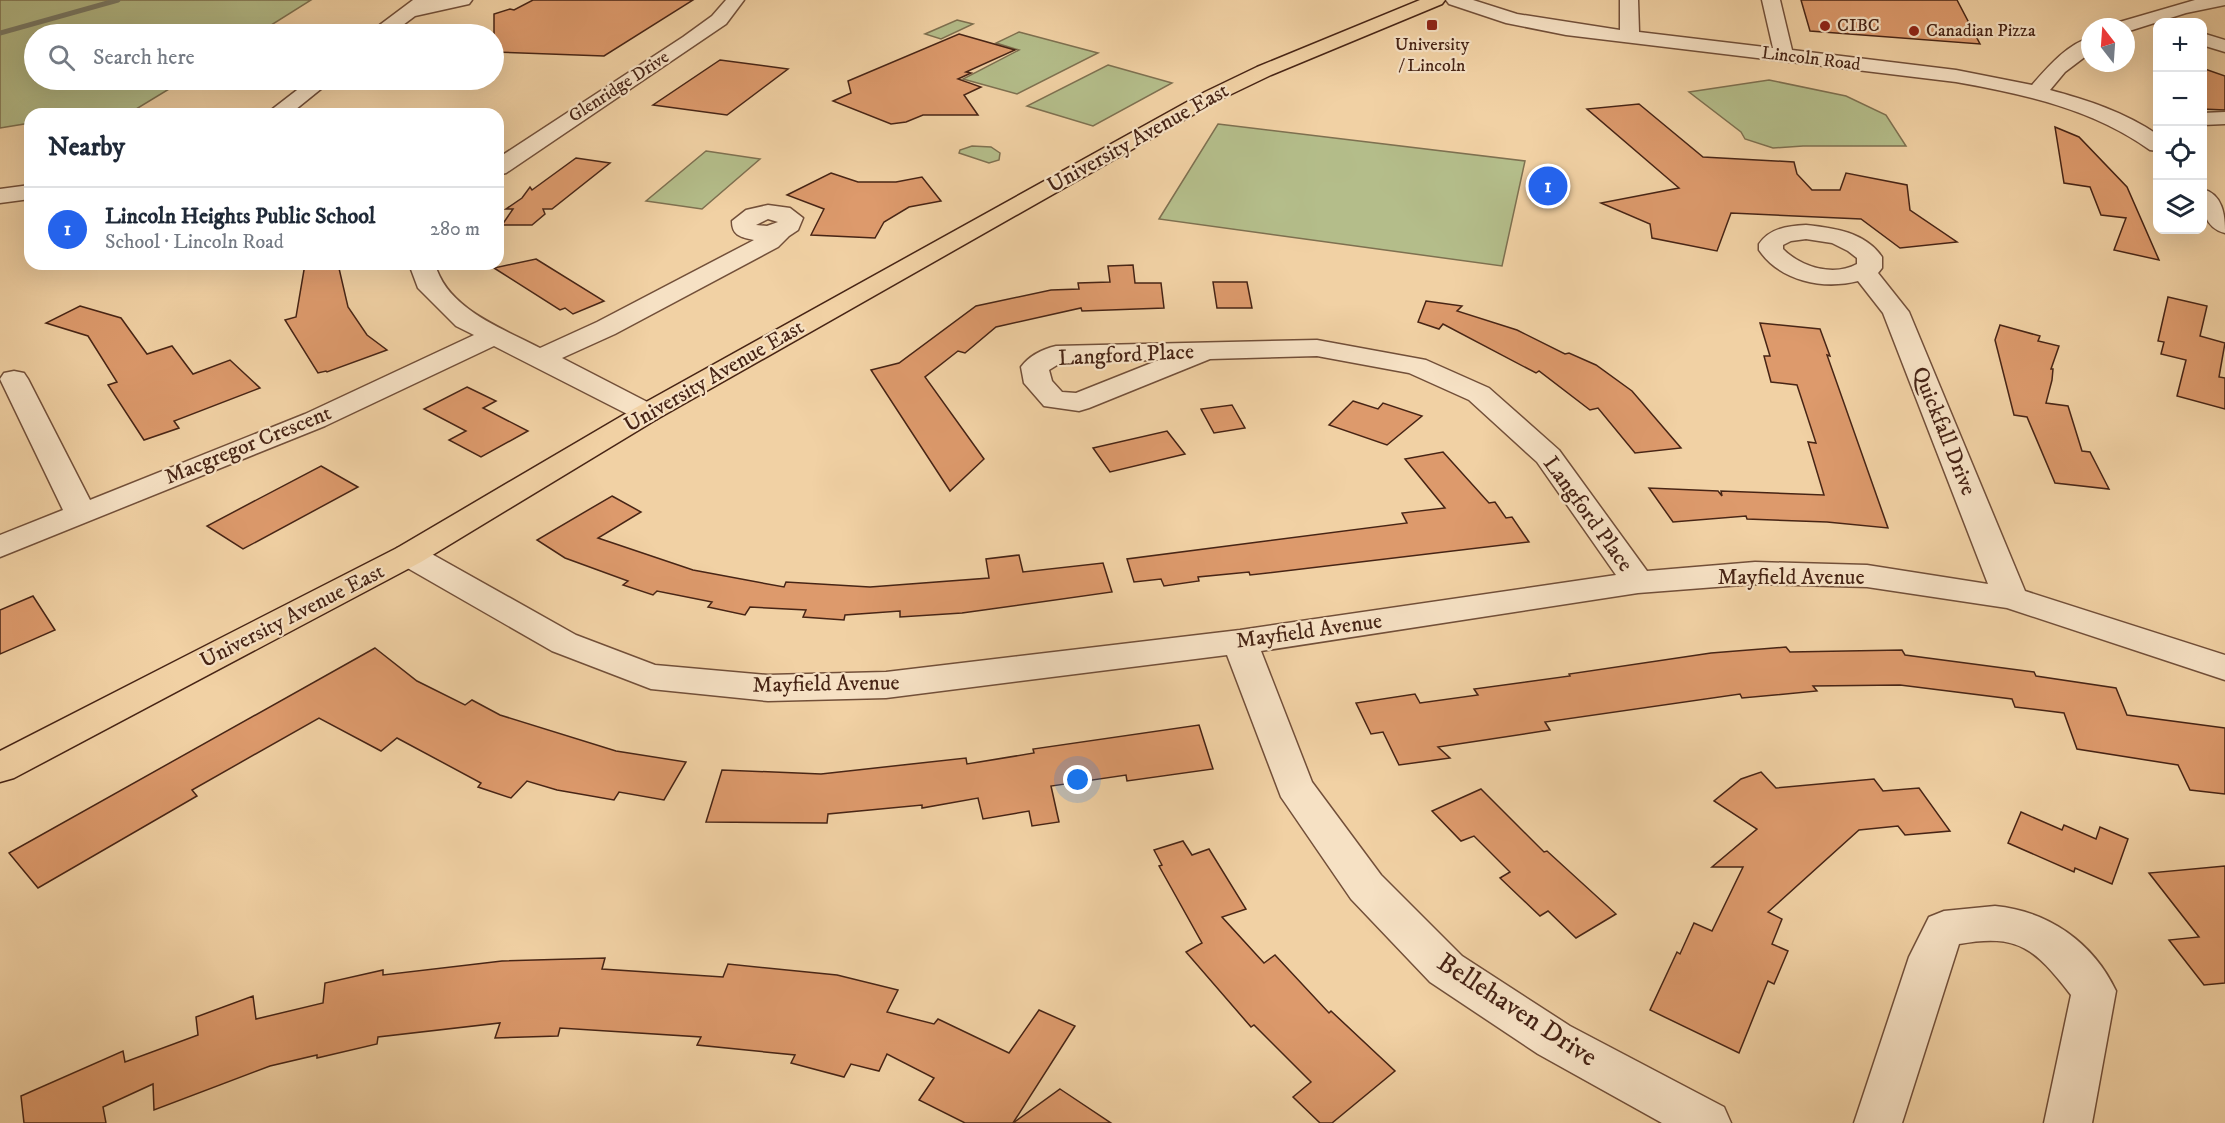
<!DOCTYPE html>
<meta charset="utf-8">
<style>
body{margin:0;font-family:"IM FELL DW Pica",serif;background:#f6f6f7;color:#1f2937}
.controls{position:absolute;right:18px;top:18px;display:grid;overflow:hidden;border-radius:12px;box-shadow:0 6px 24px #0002}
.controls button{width:54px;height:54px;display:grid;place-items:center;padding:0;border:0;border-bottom:2px solid #e0e1e3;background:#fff;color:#1f2937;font:30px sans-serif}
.compass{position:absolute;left:2081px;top:18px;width:54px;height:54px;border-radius:50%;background:#fff;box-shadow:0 6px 24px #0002;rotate:343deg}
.you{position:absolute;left:1078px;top:780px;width:21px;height:21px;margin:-15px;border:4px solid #fff;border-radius:50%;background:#1a73e8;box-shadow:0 0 0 9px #1a73e833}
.badge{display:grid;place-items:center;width:39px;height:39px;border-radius:50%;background:#2563eb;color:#fff;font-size:20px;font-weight:700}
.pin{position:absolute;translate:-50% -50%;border:3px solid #fff;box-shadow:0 2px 6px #0006}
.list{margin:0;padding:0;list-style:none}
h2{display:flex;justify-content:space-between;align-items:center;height:78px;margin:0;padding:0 24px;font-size:26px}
h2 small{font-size:20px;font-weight:400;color:#747a83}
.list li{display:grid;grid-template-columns:39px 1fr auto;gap:18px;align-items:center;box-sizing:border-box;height:84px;padding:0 24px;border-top:2px solid #e0e1e3}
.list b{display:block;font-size:22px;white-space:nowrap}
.list p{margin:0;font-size:20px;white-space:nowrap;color:#747a83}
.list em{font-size:20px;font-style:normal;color:#747a83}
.icon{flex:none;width:33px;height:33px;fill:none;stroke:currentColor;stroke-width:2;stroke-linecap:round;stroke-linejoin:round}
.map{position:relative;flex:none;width:2225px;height:1123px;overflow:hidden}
.search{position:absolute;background:#fff;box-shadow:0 6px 24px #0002;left:24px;top:24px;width:480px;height:66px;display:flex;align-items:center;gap:15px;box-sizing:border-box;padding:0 21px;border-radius:33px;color:#747a83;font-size:22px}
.panel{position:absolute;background:#fff;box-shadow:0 6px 24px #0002;left:24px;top:108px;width:480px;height:162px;border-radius:18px}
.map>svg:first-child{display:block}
.green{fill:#b4bd8a;stroke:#7e7050;stroke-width:1.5}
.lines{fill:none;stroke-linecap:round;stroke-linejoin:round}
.stream{stroke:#797c6a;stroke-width:5}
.building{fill:#dd9a6c;stroke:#472415;stroke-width:1.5}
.minor-casing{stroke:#724f39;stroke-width:3}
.major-casing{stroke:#472415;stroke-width:3}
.minor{fill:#f6e1c4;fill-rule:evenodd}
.major{fill:#f1d1a4;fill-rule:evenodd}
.poi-dot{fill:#8f2418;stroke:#f6e1c4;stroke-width:2}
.labels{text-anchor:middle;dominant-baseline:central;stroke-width:4.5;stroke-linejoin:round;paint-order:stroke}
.far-poi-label{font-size:18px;fill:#472415;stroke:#f6e1c4;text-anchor:start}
.far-street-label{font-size:18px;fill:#472415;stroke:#f6e1c4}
.street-label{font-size:22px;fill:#472415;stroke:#f6e1c4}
.near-street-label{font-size:27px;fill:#472415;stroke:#f6e1c4}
</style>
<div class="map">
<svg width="2225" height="1123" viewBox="0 0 2225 1123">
<rect width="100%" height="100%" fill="#f1d1a4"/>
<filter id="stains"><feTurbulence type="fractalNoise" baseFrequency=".00333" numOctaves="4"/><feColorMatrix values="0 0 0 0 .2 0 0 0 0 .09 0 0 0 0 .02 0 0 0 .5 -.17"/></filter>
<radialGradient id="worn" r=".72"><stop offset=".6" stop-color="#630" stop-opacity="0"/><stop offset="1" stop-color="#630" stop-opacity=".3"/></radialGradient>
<g class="green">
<path d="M 0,0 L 311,0 L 257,34 L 34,34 L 34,80 L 184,80 L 128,114 L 30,114 L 30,123 L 0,128 Z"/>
<path d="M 957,20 L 973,24 L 941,39 L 925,34 Z"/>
<path d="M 1019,32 L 1098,53 L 1017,94 L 963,79 L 1019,50 L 996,43 Z"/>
<path d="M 1108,65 L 1172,83 L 1093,126 L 1027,106 Z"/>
<path d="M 1769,80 L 1846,96 L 1886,115 L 1906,146 L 1803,146 L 1773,148 L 1745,139 L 1741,132 L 1689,92 Z"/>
<path d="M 1218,124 L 1525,161 L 1502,266 L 1159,219 Z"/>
<path d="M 972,146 L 991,147 L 1000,153 L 999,160 L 989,163 L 959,153 L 960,150 Z"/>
<path d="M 706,151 L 760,159 L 702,209 L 646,201 Z"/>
</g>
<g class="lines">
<path class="stream" d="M 0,33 L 118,0"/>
</g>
<g class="building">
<path d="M 533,0 L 693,0 L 604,56 L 494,52 L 494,14 L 510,9 L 514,10 Z"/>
<path d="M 1801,0 L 1957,0 L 1980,44 L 1810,31 Z"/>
<path d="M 959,34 L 1015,50 L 966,72 L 971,73 L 958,79 L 981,87 L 964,95 L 978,115 L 923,115 L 906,122 L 891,124 L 833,101 L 851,93 L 848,81 Z"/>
<path d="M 720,60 L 788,69 L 727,115 L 653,105 Z"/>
<path d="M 2202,68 L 2225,76 L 2225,110 L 2202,109 Z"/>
<path d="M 1639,104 L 1703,157 L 1794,162 L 1797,174 L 1812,190 L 1840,190 L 1846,173 L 1907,185 L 1910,210 L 1957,242 L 1900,248 L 1861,219 L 1731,213 L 1717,251 L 1652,238 L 1650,224 L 1601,203 L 1679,188 L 1587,109 Z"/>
<path d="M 2055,127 L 2079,137 L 2127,187 L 2159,260 L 2114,250 L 2126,218 L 2101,215 L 2090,187 L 2064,183 Z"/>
<path d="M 576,158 L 610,163 L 552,209 L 543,209 L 545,214 L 532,225 L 502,225 L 513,209 L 506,209 L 522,198 L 530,187 L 532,190 Z"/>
<path d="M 831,173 L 858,182 L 896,182 L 922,177 L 941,201 L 909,207 L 884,222 L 875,238 L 811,235 L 824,209 L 787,195 Z"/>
<path d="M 536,259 L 604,301 L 573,314 L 565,308 L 560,310 L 494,268 Z"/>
<path d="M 305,264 L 338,264 L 348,307 L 367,335 L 387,350 L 327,372 L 326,371 L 318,373 L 285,320 L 296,317 Z"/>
<path d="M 1133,265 L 1135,283 L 1161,283 L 1164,308 L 1082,311 L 1081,308 L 996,327 L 965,353 L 958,351 L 925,377 L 984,459 L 950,491 L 871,370 L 899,363 L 976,306 L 1051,290 L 1079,289 L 1078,283 L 1110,282 L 1108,266 Z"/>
<path d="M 1213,282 L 1247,282 L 1252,308 L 1217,308 Z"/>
<path d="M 2168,297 L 2207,306 L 2200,336 L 2225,343 L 2219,377 L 2225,378 L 2225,409 L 2177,396 L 2186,360 L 2161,354 L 2164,342 L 2158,341 Z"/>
<path d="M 1426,301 L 1462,306 L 1457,311 L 1517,330 L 1565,354 L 1569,353 L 1596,365 L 1632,391 L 1681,448 L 1635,453 L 1598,408 L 1590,410 L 1539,371 L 1536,373 L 1443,324 L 1439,329 L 1418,322 Z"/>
<path d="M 80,306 L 121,318 L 147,354 L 172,346 L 193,374 L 230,360 L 260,388 L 174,421 L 179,428 L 144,440 L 108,385 L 117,382 L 88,336 L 46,323 Z"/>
<path d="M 1760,323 L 1820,329 L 1830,356 L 1827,355 L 1888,528 L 1827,522 L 1747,519 L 1746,516 L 1673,522 L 1649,488 L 1718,491 L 1722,496 L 1721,491 L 1824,495 L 1808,442 L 1816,443 L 1797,385 L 1771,382 L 1764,356 L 1770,356 Z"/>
<path d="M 2000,325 L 2040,336 L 2038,341 L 2059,346 L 2051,369 L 2053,369 L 2052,380 L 2046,403 L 2068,406 L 2082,451 L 2090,452 L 2109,489 L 2055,483 L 2027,417 L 2014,415 L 1995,340 Z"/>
<path d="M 467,387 L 496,401 L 483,408 L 528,431 L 481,457 L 449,440 L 466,431 L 424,409 Z"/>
<path d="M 1353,401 L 1378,409 L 1383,403 L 1422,416 L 1387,445 L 1329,425 Z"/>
<path d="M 1232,405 L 1245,428 L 1214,433 L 1201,409 Z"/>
<path d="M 1167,431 L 1185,454 L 1110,472 L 1093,448 Z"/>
<path d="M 1443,452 L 1489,503 L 1495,502 L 1506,518 L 1512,517 L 1529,542 L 1250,575 L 1249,572 L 1198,577 L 1199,581 L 1164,586 L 1161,579 L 1134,582 L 1127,559 L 1407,523 L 1402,513 L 1445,508 L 1405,459 Z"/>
<path d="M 321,466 L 358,487 L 243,549 L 207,526 Z"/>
<path d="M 612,496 L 641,512 L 598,538 L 693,570 L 784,587 L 786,582 L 870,587 L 989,578 L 986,559 L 1019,555 L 1023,572 L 1103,563 L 1112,592 L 962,613 L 900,617 L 900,611 L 845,615 L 844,620 L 803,617 L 806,610 L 750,607 L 745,615 L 708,607 L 712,602 L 657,591 L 653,595 L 623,585 L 628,581 L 565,558 L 537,540 Z"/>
<path d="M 33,596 L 55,630 L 0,654 L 0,610 Z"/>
<path d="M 1786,647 L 1790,652 L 1902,650 L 1905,655 L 2034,672 L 2036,676 L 2116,688 L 2127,715 L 2225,728 L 2225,794 L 2190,790 L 2178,765 L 2077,749 L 2064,713 L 2015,707 L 2012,699 L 1900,685 L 1813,686 L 1817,691 L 1742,698 L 1740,694 L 1545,722 L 1550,730 L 1438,747 L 1450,758 L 1399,765 L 1383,732 L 1371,734 L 1356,703 L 1415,694 L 1420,703 L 1478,695 L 1474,689 L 1570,676 L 1569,674 L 1711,653 Z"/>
<path d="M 375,648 L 417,681 L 465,705 L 472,700 L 500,715 L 616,751 L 686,762 L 664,800 L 619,792 L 614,800 L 557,790 L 527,781 L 511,798 L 478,787 L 481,783 L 397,738 L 381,751 L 319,718 L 192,790 L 197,796 L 38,888 L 9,853 Z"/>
<path d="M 1199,725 L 1213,769 L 1127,781 L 1126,775 L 1051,786 L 1059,822 L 1032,826 L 1029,811 L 983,819 L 978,798 L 922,808 L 922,805 L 828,814 L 827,823 L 706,822 L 722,770 L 821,774 L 966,758 L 967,764 L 1034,753 L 1033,749 Z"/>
<path d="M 1761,772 L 1776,788 L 1874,779 L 1883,791 L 1919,788 L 1950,831 L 1905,835 L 1898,826 L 1859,830 L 1768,912 L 1782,919 L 1772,944 L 1788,951 L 1774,984 L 1768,981 L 1739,1053 L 1650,1010 L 1677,952 L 1680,954 L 1694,923 L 1712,931 L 1743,867 L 1712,867 L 1757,829 L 1714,801 L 1741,779 Z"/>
<path d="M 1481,789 L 1544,852 L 1547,851 L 1616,914 L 1576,938 L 1548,911 L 1540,916 L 1500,878 L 1510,872 L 1474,836 L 1461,841 L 1432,811 Z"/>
<path d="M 2021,812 L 2062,830 L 2064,825 L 2096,839 L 2100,827 L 2128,839 L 2112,884 L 2075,868 L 2074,872 L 2008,843 Z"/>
<path d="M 1183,841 L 1192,855 L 1209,849 L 1246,909 L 1222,917 L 1264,963 L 1275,955 L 1329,1013 L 1331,1011 L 1395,1071 L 1332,1123 L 1320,1123 L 1293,1097 L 1311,1082 L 1254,1025 L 1251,1027 L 1186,952 L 1202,943 L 1159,866 L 1162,865 L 1154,850 Z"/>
<path d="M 2225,866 L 2225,983 L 2204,985 L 2169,940 L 2199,937 L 2149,873 Z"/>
<path d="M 605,958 L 602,969 L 723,977 L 728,964 L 837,975 L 898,990 L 887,1012 L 934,1024 L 938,1019 L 1009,1053 L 1039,1010 L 1075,1026 L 1013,1123 L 965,1123 L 919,1100 L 934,1078 L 887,1054 L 879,1071 L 851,1064 L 844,1077 L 791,1063 L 795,1055 L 697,1045 L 701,1037 L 560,1028 L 558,1036 L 495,1038 L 500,1023 L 378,1037 L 377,1044 L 317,1058 L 317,1055 L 270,1066 L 154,1110 L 153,1084 L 103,1107 L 106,1123 L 24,1123 L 21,1096 L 123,1051 L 125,1062 L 198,1035 L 196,1017 L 253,996 L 256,1019 L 323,1003 L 325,983 L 383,970 L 383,975 L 502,961 Z"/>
<path d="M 1060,1089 L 1111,1123 L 1013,1123 Z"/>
</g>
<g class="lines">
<g class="minor-casing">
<g id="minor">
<path d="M 413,0 L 472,0 L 469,4 L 415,16 L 391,34 L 371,34 L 373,30 Z"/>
<path d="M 726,0 L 744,0 L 726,24 L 506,173 L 498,175 L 498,158 L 683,37 L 712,16 Z"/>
<path d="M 1446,0 L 1473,0 L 1517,14 L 1620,30 L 1620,0 L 1638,0 L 1639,32 L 1773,48 L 1762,0 L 1780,0 L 1792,50 L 1956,70 L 2032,85 C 2047,68 2067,44 2090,38 L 2090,53 L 2065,72 L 2050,90 C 2087,100 2125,112 2158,135 L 2158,151 L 2150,150 C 2093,109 2024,94 1956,82 L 1566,35 L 1506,23 L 1449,4 Z"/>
<path d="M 2195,0 L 2225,0 L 2225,5 L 2186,13 L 2126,32 L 2126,27 L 2114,27 L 2116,23 Z"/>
<path d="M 2202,33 L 2225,40 L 2225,52 L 2202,45 Z"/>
<path d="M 310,80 L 332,80 L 290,114 L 266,114 Z"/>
<path d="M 2225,112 L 2225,124 L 2202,125 L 2202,113 Z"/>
<path d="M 30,185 L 30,199 L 0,203 L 0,189 Z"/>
<path d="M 2202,189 C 2223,194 2225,215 2225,233 C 2204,228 2202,208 2202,189 Z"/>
<path d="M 768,205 L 790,208 L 803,218 L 798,230 L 789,236 L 778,247 L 615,334 L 562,358 L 657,407 L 662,413 L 657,419 L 647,422 L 637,419 L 494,346 L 325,426 L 0,557 L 0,535 L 63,510 L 0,379 L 4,373 L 14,371 L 24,373 L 28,379 L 90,500 L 305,414 L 474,335 L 456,326 L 418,288 L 409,264 L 435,264 C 447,309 502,328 540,348 L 597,322 L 754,240 C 741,237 732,236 732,221 L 746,210 ZM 768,219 L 778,222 L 767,226 L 756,225 Z"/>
<path d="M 1806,225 C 1834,228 1865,232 1882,257 L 1882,268 L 1878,273 L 1909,312 L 2025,591 L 2225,655 L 2225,680 L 2007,608 L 1867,587 L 1755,584 L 1638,593 L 1261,651 L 1312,782 L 1381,875 L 1462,956 L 1570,1026 L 1724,1107 L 1731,1123 L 1662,1123 L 1538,1054 L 1430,982 L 1351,899 L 1281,797 L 1227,655 L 886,698 L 768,701 L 651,689 L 552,651 L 397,562 L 393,555 L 397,548 L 409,545 L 421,548 L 576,635 L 655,665 L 768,675 L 886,672 L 1240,630 L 1616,575 L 1537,462 L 1469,400 L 1409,373 L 1317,356 L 1210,359 L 1089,408 L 1079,411 L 1044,406 L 1024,383 L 1021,367 C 1029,356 1043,349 1056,346 L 1317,340 L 1426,360 L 1489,388 L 1559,450 L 1647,571 L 1755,562 L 1867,565 L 1988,584 L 1883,313 L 1858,281 C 1823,290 1780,281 1759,250 L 1759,244 C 1770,228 1788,226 1806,225 ZM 1806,239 L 1832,243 L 1848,251 L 1857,258 L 1857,264 C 1833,277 1801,267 1783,249 L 1783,245 L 1791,241 ZM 1159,360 L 1076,393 L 1062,392 L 1052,381 L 1049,370 L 1062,362 Z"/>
<path d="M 1995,906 C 2048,911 2093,942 2116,991 L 2092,1123 L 2044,1123 L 2071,995 C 2035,949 2019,933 1959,944 L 1902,1123 L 1854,1123 L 1909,957 L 1929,917 L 1944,911 Z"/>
</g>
</g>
<g class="major-casing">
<path id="major" d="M 1420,0 L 1445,0 L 1442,4 L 1271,75 L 1219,100 L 657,419 L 421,562 L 14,778 L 0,782 L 0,751 L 397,548 L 637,407 L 1205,92 L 1257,67 Z"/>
</g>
<use href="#minor" class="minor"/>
<use href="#major" class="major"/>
</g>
<g class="poi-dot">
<rect x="1426" y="19" width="12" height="12" rx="3"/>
<circle cx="1825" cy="26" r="6"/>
<circle cx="1914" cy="31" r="6"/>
</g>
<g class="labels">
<g class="far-poi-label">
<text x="1837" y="26">CIBC</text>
<text x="1926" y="31">Canadian Pizza</text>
<text x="1432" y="45" text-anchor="middle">University<tspan x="1432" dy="21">/ Lincoln</tspan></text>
</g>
<g class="far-street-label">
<text transform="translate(1811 59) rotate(7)">Lincoln Road</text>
<text transform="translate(619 87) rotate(-33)">Glenridge Drive</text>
</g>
<g class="street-label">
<text transform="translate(1138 138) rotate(-29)">University Avenue East</text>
<text transform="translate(1126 355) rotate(-3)">Langford Place</text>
<text transform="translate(714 376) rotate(-30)">University Avenue East</text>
<text transform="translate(1944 431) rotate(68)">Quickfall Drive</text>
<text transform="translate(248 445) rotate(-22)">Macgregor Crescent</text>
<text transform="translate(1588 514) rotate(54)">Langford Place</text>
<text x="1791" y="577">Mayfield Avenue</text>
<text transform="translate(292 616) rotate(-27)">University Avenue East</text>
<text transform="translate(1309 631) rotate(-8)">Mayfield Avenue</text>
<text transform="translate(826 684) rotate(-1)">Mayfield Avenue</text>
</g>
<g class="near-street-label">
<text transform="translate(1517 1010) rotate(33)">Bellehaven Drive</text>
</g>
</g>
<rect width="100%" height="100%" filter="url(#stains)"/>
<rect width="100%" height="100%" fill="url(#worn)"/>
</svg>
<div class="controls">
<button>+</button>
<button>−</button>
<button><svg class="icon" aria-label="locate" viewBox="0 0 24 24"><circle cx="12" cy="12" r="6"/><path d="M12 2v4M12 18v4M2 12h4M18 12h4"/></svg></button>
<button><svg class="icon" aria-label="layers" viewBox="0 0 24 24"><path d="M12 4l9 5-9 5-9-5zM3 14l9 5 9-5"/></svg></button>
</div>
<svg class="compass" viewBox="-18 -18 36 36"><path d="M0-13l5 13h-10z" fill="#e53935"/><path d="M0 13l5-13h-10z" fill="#747a83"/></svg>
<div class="you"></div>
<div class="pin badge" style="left:1548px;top:186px">1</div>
<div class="search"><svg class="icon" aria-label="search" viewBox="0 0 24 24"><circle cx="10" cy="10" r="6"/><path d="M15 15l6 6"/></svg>Search here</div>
<section class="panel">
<h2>Nearby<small></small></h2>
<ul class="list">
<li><span class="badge">1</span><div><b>Lincoln Heights Public School</b><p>School · Lincoln Road</p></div><em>280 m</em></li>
</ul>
</section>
</div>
